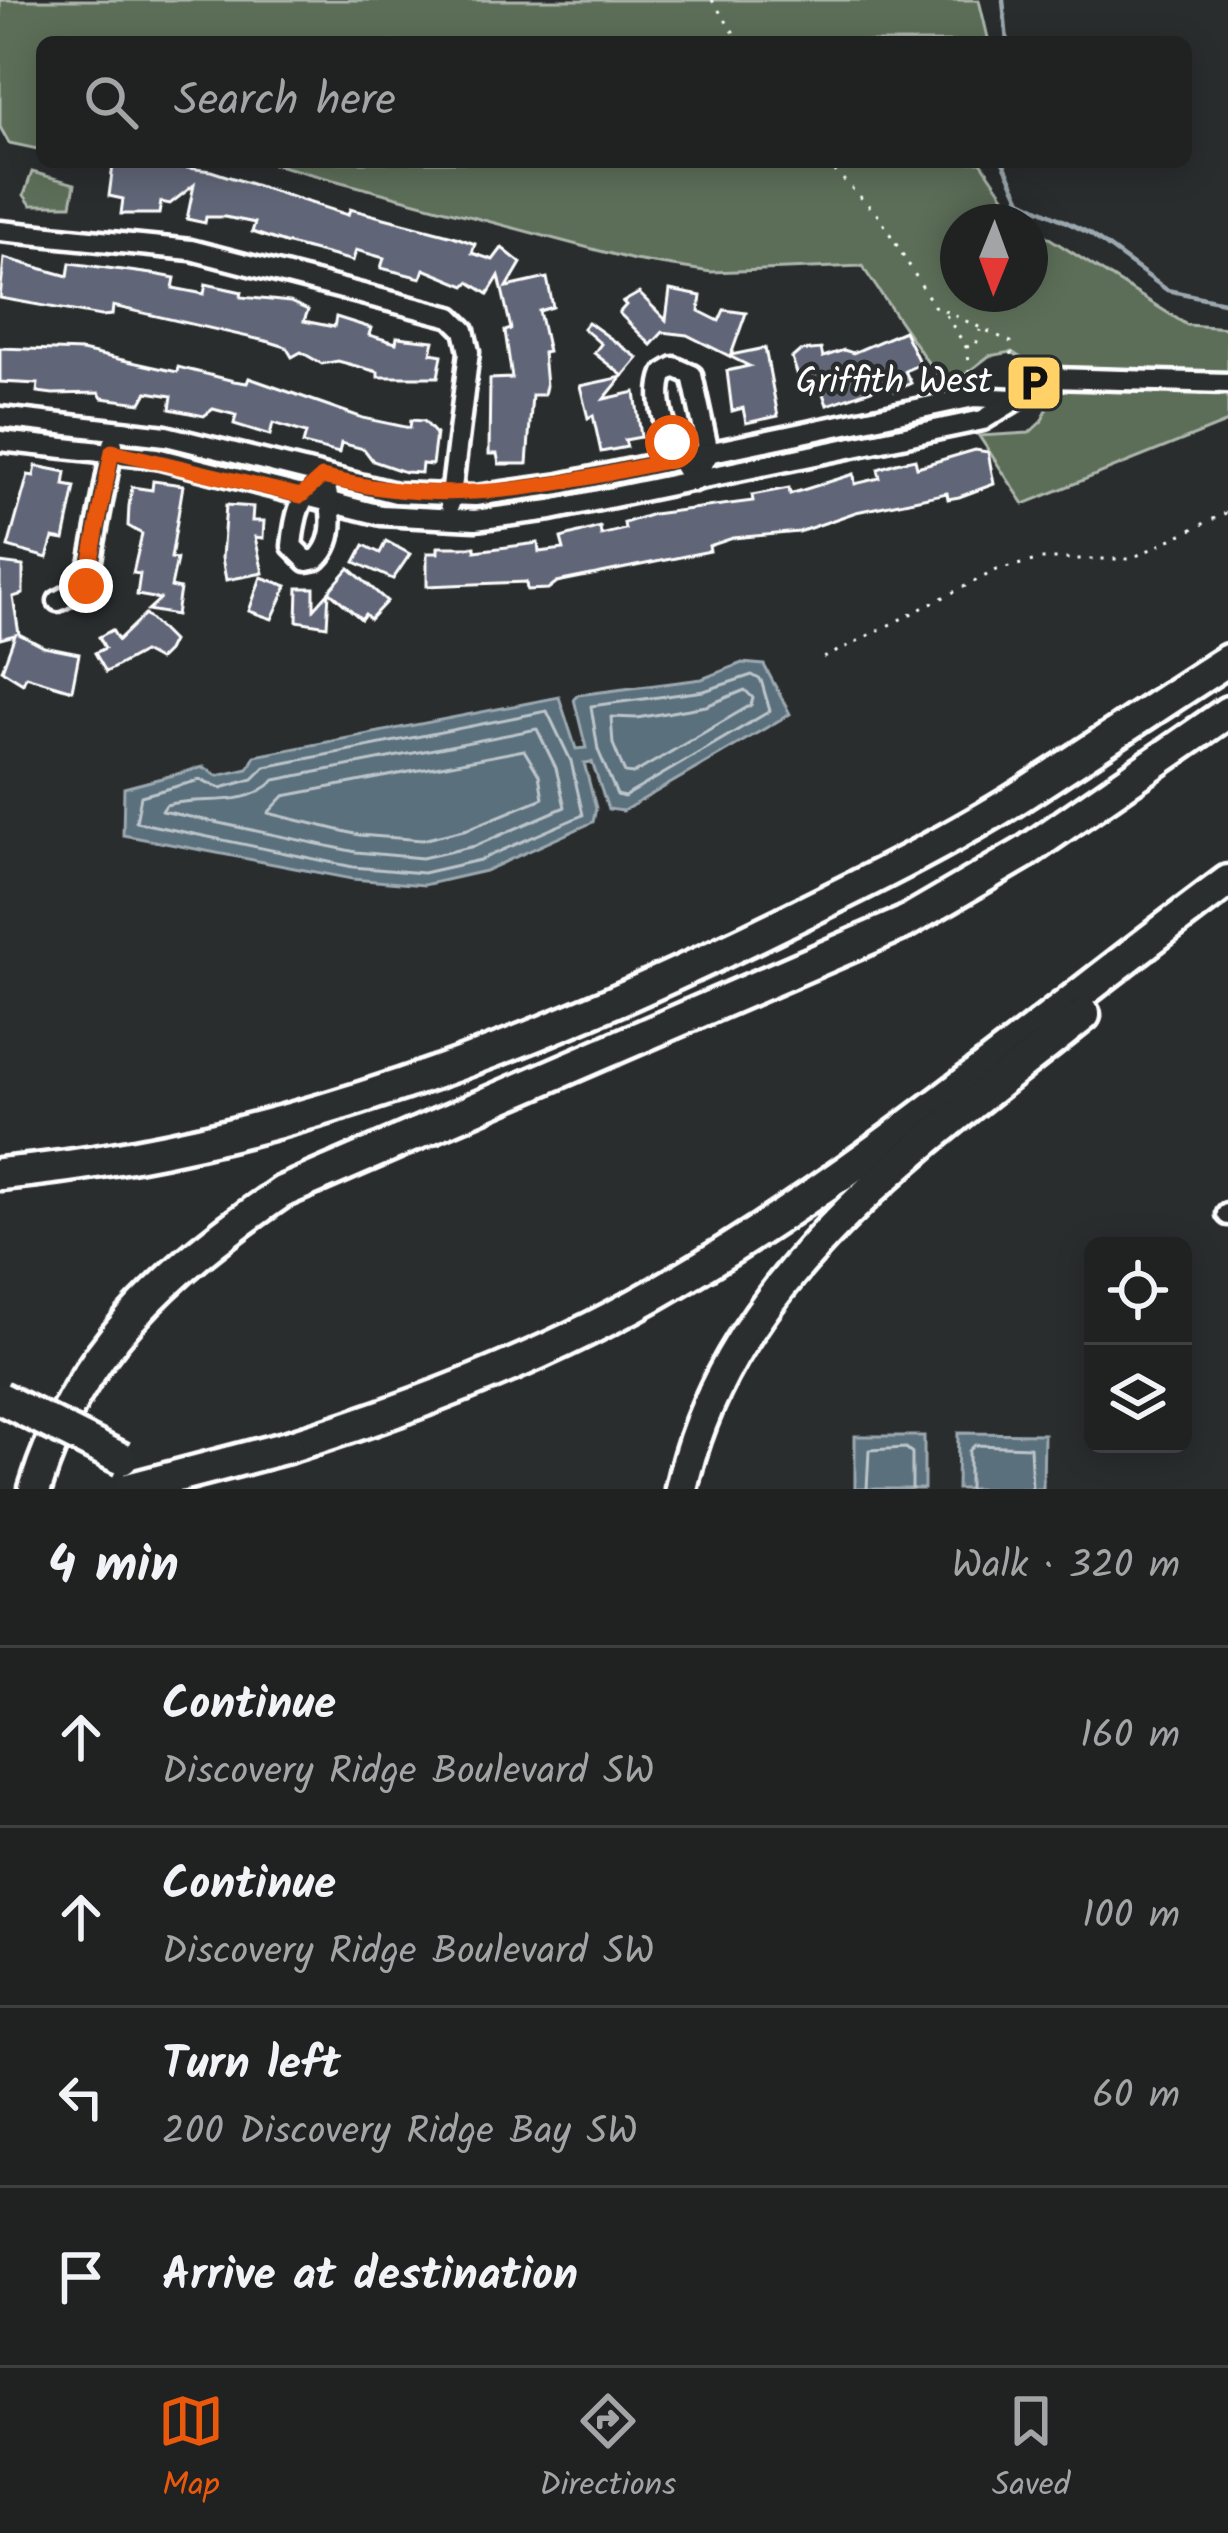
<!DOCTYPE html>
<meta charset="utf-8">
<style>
body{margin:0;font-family:Kalam,sans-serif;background:#2d2f2f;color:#f1f3f6}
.controls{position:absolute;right:36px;bottom:36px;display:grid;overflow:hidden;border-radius:18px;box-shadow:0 6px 30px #0003}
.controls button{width:108px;height:108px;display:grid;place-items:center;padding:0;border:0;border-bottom:3px solid #3d3f40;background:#202222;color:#f1f3f6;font:60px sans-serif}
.compass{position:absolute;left:940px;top:204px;width:108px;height:108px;border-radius:50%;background:#202222;box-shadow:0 6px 30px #0003;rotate:181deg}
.stop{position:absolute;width:36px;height:36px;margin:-27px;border:9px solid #ea580c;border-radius:50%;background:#fff}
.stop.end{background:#ea580c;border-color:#fff;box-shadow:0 3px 12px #0008}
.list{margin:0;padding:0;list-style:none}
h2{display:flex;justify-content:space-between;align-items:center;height:156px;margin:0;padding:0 48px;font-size:51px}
h2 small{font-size:39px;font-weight:400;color:#a2a4a5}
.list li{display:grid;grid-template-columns:78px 1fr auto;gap:36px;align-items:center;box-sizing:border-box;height:180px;padding:0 48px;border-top:3px solid #3d3f40}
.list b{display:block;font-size:45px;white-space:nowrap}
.list p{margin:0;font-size:39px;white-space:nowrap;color:#a2a4a5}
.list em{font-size:39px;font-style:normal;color:#a2a4a5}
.icon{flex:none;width:66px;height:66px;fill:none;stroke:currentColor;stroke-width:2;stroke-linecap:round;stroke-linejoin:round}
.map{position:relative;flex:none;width:1228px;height:1489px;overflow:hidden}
.search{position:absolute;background:#202222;box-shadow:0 6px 30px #0003;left:36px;right:36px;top:36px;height:132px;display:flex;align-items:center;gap:30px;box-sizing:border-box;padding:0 42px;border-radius:18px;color:#a2a4a5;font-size:45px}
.sheet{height:876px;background:#202222}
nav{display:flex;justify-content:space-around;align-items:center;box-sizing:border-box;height:168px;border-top:3px solid #3d3f40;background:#202222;font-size:33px;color:#a2a4a5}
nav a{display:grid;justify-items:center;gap:6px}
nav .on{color:#ea580c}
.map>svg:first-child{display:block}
.green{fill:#5b6e58;stroke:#adb6ac;stroke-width:3}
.water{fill:#5a6f7c;stroke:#9ca9b0;stroke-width:3}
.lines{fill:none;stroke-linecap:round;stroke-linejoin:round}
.shore{stroke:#bdc5cb;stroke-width:3}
.stream{stroke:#9ca9b0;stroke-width:4.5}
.building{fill:#606577;stroke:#fff;stroke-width:3}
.minor-casing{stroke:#fff;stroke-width:27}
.highway-casing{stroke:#fff;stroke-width:39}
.path{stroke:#fff;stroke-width:3;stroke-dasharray:3 9;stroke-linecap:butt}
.minor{stroke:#2a2d2e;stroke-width:18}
.highway{stroke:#2a2d2e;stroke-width:30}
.highway-bridge-casing{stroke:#fff;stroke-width:39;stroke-linecap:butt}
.highway-bridge{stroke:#2a2d2e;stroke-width:30}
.route{stroke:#ea580c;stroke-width:15}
.labels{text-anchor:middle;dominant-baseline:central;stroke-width:9;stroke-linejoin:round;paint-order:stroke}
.poi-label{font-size:36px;fill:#fff;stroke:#2a2d2e;text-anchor:end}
</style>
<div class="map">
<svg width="1228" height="1489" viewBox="0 0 1228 1489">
<rect width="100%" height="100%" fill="#2a2d2e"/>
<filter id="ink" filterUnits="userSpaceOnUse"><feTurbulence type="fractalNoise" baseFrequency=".00833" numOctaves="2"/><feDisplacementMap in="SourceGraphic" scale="24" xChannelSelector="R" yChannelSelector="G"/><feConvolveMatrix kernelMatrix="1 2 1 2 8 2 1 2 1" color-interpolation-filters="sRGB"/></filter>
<g filter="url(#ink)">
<g class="green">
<path d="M 0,0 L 979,0 L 989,42 L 42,42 L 42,150 L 9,143 L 0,127 Z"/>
<path d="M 266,162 L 981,162 L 1022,222 L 958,222 L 958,294 L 1030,294 L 1030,226 L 1187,325 L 1228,328 L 1228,377 L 1041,371 L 1012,352 L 989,356 L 946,389 L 862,266 L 711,272 L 634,260 Z"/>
<path d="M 32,172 L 75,184 L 71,205 L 31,205 L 24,195 Z"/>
<path d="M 1055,386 L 1228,392 L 1228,422 L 1024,504 L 979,436 L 1029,433 L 1042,421 Z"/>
</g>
<g class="water">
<path d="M 742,663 L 764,665 L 790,714 L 623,811 L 608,809 L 592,762 L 584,763 L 596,808 L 593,822 L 485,871 L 424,885 L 352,879 L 123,835 L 124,788 L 204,767 L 217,776 L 248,769 L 255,756 L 559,697 L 576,749 L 586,748 L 574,699 L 578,695 L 702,679 Z"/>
<path d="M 958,1433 L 1044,1434 L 1043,1489 L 957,1489 Z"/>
<rect x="855" y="1436" width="69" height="53"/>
</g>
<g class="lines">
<g class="shore">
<path d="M 752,675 L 761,680 L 770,711 L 624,797 L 617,795 L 598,750 L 591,706 L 704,691 Z"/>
<path d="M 745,690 L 753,698 L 751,705 L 633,774 L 625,773 L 613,744 L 611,717 L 637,718 L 706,706 Z"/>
<path d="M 547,711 L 571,761 L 583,815 L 480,860 L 423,873 L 353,867 L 136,822 L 141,796 L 200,780 L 221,788 L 253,779 L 265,767 Z"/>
<path d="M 537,729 L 556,768 L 565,807 L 475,846 L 422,858 L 356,852 L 162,811 L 166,805 C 204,794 242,811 275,780 Z"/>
<path d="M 524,750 L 539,775 L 543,798 L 468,829 L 422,840 L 359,835 L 268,813 L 284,796 Z"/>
<path d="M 867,1489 L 869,1450 L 906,1448 L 912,1453 L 912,1489"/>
<path d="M 969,1489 L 969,1451 L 975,1445 L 1030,1447 L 1032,1489"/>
</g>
<g class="stream">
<path d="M 1003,0 L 1007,42"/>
<path d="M 1003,162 L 1021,200 L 1089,233 L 1167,290 L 1228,303"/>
</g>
</g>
<g class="building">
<path d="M 148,163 L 211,171 L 348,215 L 350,209 L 453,236 L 475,244 L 472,253 L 493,260 L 502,248 L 521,263 L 507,287 L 547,278 L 553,307 L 539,311 L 548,352 L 543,353 L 546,386 L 544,395 L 532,395 L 527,464 L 499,464 L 497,454 L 489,454 L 490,379 L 512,378 L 505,331 L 511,329 L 499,276 L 488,294 L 469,282 L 465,286 L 424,269 L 421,278 L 381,268 L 384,258 L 356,250 L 353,261 L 285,243 L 252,232 L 255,223 L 225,217 L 206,217 L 205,223 L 187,219 L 194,185 L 170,204 L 161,202 L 159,214 L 121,214 L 123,199 L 109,196 L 113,165 L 148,168 Z"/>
<path d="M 4,258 L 68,276 L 70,263 L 159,275 L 175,278 L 173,288 L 204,294 L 206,284 L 242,292 L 241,297 L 290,302 L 308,310 L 304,321 L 334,327 L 336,317 L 371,328 L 369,335 L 396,343 L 397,337 L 434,341 L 431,353 L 442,355 L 438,377 L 378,377 L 378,372 L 338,361 L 322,364 L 301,352 L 292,357 L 286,347 L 270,342 L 113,306 L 112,315 L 101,316 L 0,298 Z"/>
<path d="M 670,290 L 701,296 L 699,311 L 719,321 L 724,310 L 746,313 L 731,355 L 765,348 L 778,416 L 746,423 L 743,408 L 732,411 L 727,371 L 749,366 L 687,335 L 663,332 L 651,345 L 619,313 L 626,305 L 623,302 L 639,293 L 666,320 Z"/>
<path d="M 588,322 L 638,358 L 623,376 L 594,353 L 601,344 L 583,328 Z"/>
<path d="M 904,331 L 920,364 L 905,371 L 911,383 L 895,391 L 891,383 L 827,405 L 819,382 L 802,388 L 792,358 L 800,351 L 821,349 L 823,357 L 844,350 L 853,353 Z"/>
<path d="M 0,348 L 82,351 L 177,372 L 178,367 L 234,381 L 247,383 L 249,378 L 363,418 L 410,428 L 411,420 L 424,421 L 436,434 L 432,465 L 422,464 L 421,473 L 405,472 L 373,461 L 364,449 L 341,443 L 339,453 L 303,444 L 306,433 L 273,423 L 270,435 L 234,424 L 236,415 L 213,409 L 204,416 L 170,409 L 172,396 L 147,392 L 141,403 L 102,398 L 99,393 L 53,394 L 37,392 L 38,384 L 0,382 Z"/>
<path d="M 622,377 L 604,399 L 635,392 L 641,437 L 625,440 L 627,447 L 601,452 L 593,415 L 588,418 L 580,386 Z"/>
<path d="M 975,450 L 988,452 L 994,484 L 959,497 L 948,499 L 947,493 L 856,512 L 799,532 L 733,538 L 709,546 L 710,551 L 557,582 L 548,589 L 527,590 L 526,582 L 427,586 L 427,553 L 438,553 L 438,547 L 475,547 L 475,551 L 538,543 L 539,552 L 564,549 L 561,538 L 600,527 L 601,535 L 625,529 L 624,523 L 653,514 L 753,501 L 752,495 L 789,488 L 790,494 L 854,474 L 855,484 L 880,478 L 878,469 L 896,463 L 915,459 L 917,467 Z"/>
<path d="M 36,466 L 66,472 L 64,485 L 75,487 L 64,540 L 53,538 L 47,558 L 8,547 L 28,475 L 34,476 Z"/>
<path d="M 153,481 L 183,485 L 171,558 L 177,559 L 171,587 L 180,589 L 176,615 L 148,610 L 160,599 L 137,595 L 140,574 L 133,573 L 142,534 L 128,526 L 129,506 L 132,487 L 152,490 Z"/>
<path d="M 226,505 L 253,507 L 252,521 L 264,521 L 263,538 L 255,537 L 263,573 L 226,580 L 222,558 Z"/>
<path d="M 386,541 L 410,554 L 393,579 L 355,562 L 364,545 L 380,553 Z"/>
<path d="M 0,563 L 23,566 L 23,594 L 13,597 L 19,634 L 44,647 L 79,654 L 72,690 L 26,676 L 23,683 L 2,670 L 15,635 L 0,639 Z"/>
<path d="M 349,568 L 387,601 L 370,619 L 365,614 L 361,619 L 329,591 Z"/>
<path d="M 261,577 L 287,586 L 272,619 L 249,611 Z"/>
<path d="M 298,588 L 314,588 L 314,609 L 329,592 L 327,626 L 297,621 Z"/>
<path d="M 145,614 L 172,641 L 167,651 L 158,660 L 143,652 L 106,672 L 95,653 L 105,648 L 99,637 L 112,630 L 118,640 Z"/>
</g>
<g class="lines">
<g class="minor-casing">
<g id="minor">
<path d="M 0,231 L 191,250 L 451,317 L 464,330 L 469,352 L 450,504"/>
<path d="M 674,367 L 692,375 L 709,453 L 694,481 C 674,457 651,403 664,373 Z"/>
<path d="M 0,417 L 166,436 L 396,493 L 475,496 L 560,484 L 974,397 L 1013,399"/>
<path d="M 0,441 L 156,458 L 381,515 L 475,520 L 551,510 L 983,420 L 1052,378 L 1228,383"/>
<path d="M 322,477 C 332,502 339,538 317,559 L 307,561 L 292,546 C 295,515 299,497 322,477 Z"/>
<path d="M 58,601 L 86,586 L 113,444"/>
<path d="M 1227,1214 L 1228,1215"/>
</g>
</g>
<g class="highway-casing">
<g id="highway">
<path d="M 0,1174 C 273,1149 540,1043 783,923 C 858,886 936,848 1008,804 C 1082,757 1154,707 1228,660"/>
<path d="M 288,1447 C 420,1406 554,1354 674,1283 C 871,1168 1046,1016 1228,881"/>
<path d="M 35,1489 C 77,1350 167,1271 282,1192 L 904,923 L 1024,853 L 1228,712"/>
<path d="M 681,1489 C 728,1274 923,1144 1084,1015"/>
</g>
</g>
<g class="path">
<path d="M 712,0 L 740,42"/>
<path d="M 826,162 L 879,216 L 934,306 L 1011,342 L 1014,384"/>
<path d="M 946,315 L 966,347 L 970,378"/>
<path d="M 966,347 L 976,345 L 980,330"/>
<path d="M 824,658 L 997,570 L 1041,559 L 1130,559 L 1228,512"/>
</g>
<use href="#minor" class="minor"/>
<use href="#highway" class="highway"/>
<g class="highway-bridge-casing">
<g id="highway-bridge">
<path d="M 0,1398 L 122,1459"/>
<path d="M 128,1489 L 288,1447"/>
</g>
</g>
<use href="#highway-bridge" class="highway-bridge"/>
</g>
</g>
<g class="lines" filter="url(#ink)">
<path class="route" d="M 86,586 L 112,451 L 301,496 L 322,477 C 451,509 549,487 676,459 L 672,442"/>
</g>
<defs>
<g id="parking-square" transform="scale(3)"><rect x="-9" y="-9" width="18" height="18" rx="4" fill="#ffd166" stroke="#2a2d2e"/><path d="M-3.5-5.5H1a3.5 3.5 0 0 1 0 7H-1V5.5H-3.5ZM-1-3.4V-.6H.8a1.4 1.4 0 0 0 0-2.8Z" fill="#111"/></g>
</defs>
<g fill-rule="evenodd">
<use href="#parking-square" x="1034" y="383"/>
</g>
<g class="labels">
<g class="poi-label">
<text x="992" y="383">Griffith West</text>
</g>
</g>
</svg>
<div class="controls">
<button><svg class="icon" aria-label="locate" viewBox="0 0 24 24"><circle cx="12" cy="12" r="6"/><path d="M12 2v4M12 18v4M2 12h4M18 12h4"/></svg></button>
<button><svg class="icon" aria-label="layers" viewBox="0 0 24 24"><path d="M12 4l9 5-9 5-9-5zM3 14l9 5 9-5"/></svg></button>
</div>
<svg class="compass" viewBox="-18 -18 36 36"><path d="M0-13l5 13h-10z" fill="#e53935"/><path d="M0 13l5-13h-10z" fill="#a2a4a5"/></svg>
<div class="stop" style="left:672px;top:442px"></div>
<div class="stop end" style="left:86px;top:586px"></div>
<div class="search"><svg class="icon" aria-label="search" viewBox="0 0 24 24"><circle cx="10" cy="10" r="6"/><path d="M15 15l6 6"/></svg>Search here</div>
</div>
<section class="sheet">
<h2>4 min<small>Walk · 320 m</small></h2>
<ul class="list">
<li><svg class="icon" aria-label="ahead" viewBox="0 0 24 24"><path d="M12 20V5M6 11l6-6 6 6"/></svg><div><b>Continue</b><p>Discovery Ridge Boulevard SW</p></div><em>160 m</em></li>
<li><svg class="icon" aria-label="ahead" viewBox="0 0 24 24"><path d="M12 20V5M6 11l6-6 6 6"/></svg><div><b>Continue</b><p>Discovery Ridge Boulevard SW</p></div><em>100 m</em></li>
<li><svg class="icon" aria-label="left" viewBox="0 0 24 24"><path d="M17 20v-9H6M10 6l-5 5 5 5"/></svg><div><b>Turn left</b><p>200 Discovery Ridge Bay SW</p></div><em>60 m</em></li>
<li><svg class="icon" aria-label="arrive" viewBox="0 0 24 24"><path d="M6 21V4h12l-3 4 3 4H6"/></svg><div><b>Arrive at destination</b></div></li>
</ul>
</section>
<nav>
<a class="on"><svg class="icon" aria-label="map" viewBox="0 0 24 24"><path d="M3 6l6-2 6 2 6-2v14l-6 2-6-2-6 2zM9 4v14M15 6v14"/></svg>Map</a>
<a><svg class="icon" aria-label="directions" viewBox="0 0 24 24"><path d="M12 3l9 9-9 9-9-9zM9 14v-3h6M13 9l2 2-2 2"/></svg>Directions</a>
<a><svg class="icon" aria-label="saved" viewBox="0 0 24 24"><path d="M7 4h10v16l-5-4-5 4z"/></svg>Saved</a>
</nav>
